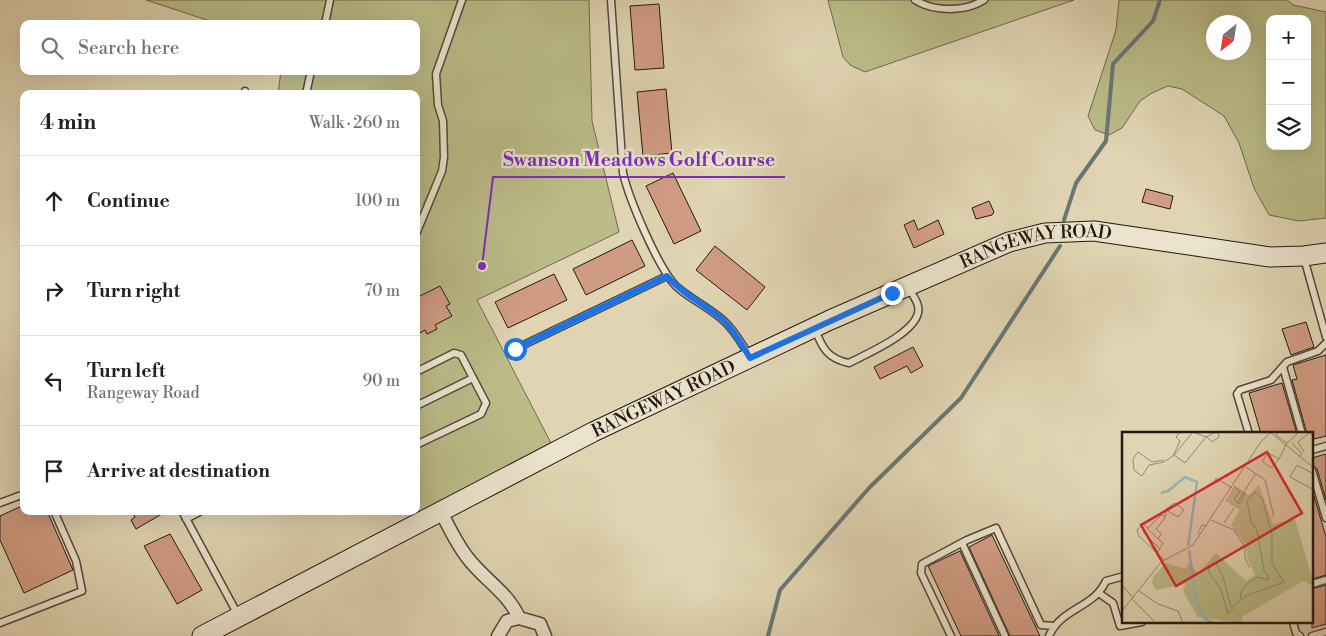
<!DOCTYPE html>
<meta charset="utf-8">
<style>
body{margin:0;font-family:"Libre Bodoni",serif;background:#f6f6f6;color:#202124}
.controls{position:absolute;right:15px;top:15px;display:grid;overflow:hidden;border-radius:10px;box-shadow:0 5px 20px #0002}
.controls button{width:45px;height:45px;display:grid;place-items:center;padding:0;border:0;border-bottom:1px solid #e0e0e0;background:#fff;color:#202124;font:25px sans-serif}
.compass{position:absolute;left:1206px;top:15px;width:45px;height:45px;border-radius:50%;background:#fff;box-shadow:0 5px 20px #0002;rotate:210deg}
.stop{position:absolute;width:15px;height:15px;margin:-11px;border:4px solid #1a73e8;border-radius:50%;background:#fff}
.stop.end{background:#1a73e8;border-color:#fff;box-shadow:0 1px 5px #0008}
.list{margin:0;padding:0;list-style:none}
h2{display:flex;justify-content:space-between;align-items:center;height:65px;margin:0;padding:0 20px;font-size:21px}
h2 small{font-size:16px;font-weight:400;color:#757577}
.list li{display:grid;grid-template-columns:32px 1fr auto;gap:15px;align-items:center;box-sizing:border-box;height:90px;padding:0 20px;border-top:1px solid #e0e0e0}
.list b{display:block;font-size:19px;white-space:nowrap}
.list p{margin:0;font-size:16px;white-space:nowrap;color:#757577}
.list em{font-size:16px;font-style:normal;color:#757577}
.icon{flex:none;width:28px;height:28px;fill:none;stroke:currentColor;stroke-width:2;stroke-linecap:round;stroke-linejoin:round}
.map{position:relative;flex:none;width:1326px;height:636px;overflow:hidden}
.search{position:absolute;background:#fff;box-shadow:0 5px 20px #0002;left:20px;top:20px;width:400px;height:55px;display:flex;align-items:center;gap:12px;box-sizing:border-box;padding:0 18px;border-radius:10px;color:#757577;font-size:19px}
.panel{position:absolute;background:#fff;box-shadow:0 5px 20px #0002;left:20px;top:90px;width:400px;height:425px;border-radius:10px}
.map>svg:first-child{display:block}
.green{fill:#babb87;stroke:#6e6a4c;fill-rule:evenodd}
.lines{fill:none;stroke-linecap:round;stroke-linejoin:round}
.stream{stroke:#697774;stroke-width:4}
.building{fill:#d19c84;stroke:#231912}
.lane-casing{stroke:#52483a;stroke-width:9}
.street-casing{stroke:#52483a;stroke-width:15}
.secondary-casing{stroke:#231912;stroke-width:21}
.lane{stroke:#ebe3cd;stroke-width:6}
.street{stroke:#ebe3cd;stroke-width:12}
.secondary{stroke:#ebe3cd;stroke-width:19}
.route{stroke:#1a73e8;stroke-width:6}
.labels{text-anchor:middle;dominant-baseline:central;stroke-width:5;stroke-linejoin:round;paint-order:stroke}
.street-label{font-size:18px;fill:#231912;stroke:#ebe3cd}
.inset-river{fill:none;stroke:#97b6b6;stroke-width:2.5}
.inset-road{fill:none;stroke:#948972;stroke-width:1}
.view{fill:#d62828;fill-opacity:0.15;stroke:#d62828;stroke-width:2.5}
.inset-edge{fill:none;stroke:#231912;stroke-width:2.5}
.leader{fill:none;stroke:#7b2cbf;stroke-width:2}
.callout-dot{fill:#7b2cbf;stroke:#ebe3cd;stroke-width:2}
.callout-label{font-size:19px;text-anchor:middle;font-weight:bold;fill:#7b2cbf;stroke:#ebe3cd;stroke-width:5;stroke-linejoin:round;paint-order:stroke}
</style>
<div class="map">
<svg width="1326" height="636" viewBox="0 0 1326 636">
<rect width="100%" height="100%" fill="#e0d4b2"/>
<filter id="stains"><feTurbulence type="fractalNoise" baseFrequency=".004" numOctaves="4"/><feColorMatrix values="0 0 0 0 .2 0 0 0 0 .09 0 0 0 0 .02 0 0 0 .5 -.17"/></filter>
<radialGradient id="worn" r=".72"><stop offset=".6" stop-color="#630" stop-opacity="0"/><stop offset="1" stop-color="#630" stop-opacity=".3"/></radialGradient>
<g class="green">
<path d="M 146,0 L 589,0 L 592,121 L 619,232 L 477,300 L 552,445 L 416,518 L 412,511 L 416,511 L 416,94 L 278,94 L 281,71 L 416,71 L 416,24 L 219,24 Z"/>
<path d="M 828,0 L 1074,0 L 865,72 L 850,65 L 843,57 Z"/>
<path d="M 1119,0 L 1287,0 L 1293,5 L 1326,12 L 1326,218 L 1299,221 L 1269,215 L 1254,188 L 1239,143 L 1224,116 L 1182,89 L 1168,86 L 1152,93 L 1140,101 L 1122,128 L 1109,135 L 1095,130 L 1088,116 L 1116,30 ZM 1270,19 L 1307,19 L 1307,146 L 1270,146 ZM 1244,22 L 1244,52 L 1214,52 L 1214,22 Z"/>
</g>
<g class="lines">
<g class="stream">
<path d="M 1064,220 L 1076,183 L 1106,141 L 1113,64 L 1153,21 L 1160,0"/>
<path d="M 768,636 L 780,590 L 869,488 L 961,398 L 1060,246"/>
</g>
</g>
<g class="building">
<path d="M 659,4 L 664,68 L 635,70 L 630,6 Z"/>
<path d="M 666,89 L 672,153 L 643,156 L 637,92 Z"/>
<path d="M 673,173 L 701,231 L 674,244 L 646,186 Z"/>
<path d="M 1146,189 L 1173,196 L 1170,209 L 1142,202 Z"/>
<path d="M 989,201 L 994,212 L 992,215 L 976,219 L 972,208 Z"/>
<path d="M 914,220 L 918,230 L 938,220 L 944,234 L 914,248 L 904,225 Z"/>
<path d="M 632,240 L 645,266 L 586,295 L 573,269 Z"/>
<path d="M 715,246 L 765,287 L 747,310 L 696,270 Z"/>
<path d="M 554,274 L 567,300 L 508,328 L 495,302 Z"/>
<path d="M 440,286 L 450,304 L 446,306 L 452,316 L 435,325 L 437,329 L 427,334 L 425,330 L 416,335 L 416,298 Z"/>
<path d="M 1306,322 L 1314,347 L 1291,355 L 1282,329 Z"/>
<path d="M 913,347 L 923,366 L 911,373 L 907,366 L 880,379 L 874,367 Z"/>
<path d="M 1326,355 L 1326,436 L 1314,439 L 1313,434 L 1307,434 L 1292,380 L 1297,379 L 1293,365 Z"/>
<path d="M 1282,383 L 1297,434 L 1261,434 L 1249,393 Z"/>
<path d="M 1326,454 L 1326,500 L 1317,469 L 1312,465 L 1312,458 Z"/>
<path d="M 1312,489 L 1326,537 L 1326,575 L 1312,579 Z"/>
<path d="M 24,505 L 24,511 L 47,511 L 73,570 L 24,593 L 0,540 L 0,516 Z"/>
<path d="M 131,511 L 167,511 L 136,529 L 131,520 L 135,517 Z"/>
<path d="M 170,534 L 202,590 L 177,604 L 144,546 Z"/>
<path d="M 992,535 L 1040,636 L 1010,636 L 969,547 Z"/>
<path d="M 960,551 L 999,636 L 961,636 L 928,566 Z"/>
<path d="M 1326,585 L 1326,624 L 1312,628 L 1312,589 Z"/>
</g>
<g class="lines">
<g class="lane-casing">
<g id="lane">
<path d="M 611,0 L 623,173 C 629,199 659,270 677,287 C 692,300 710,308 724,321 C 735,331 741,343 749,355"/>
<path d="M 915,0 C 934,12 965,12 984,0"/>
<path d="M 325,24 L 330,0"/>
<path d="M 245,94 L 245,91"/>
<path d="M 306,94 L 311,71"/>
<path d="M 416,234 L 442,171 L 444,157 L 443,121 L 438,105 L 436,74 L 462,0"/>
<path d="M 1304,258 L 1326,337"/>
<path d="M 815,329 C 822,348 828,359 849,363 C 866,354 924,330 918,306 C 917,300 911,293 909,288"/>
<path d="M 515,349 L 667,276"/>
<path d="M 1283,367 L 1302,434"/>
<path d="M 416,372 L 454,353 L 461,355 L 486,403 L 481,414 L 416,445"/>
<path d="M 416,406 L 473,378"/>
<path d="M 1249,434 L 1237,394 L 1240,390 L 1271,380 L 1287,362 L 1318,351 L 1326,343"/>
<path d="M 1312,450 L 1326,446"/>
<path d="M 1312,470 L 1326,518"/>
<path d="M 0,503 L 24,494"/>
<path d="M 182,511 L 238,615"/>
<path d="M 186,519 L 201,511"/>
<path d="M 962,543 L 1005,636"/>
<path d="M 1312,584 L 1326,580"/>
<path d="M 1100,594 L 1113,603 L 1120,626 L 1142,622"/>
<path d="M 1293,622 L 1296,633 L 1300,636"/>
<path d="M 0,623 L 82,591 L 76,561 L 54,511"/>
<path d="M 951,636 L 921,573 L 922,564 L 967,540 L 996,528 L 1041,625 L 1054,626"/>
<path d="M 1049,636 C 1062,607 1093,609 1106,581 L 1124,576"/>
<path d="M 1312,636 L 1326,632"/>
</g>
</g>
<g class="street-casing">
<g id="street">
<path d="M 440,510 C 448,525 456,543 467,557 C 483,579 508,592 519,618"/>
<path d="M 498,636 L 507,621 L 519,618 L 540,624 L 545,636"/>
</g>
</g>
<g class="secondary-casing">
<g id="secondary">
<path id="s1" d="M 202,636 L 593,432 L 830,320 L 1009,242 L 1045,233 L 1094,231 L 1270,257 L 1304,256 L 1326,253"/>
</g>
</g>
<use href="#lane" class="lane"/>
<use href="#street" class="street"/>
<use href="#secondary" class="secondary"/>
</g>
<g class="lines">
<path class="route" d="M 515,349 L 667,276 C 683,295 705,304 723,320 C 735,331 742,345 750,358 L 892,293"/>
</g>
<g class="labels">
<g class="street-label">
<text stroke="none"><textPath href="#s1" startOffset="924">RANGEWAY ROAD</textPath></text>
<text stroke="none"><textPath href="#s1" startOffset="519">RANGEWAY ROAD</textPath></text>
</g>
</g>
<g transform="translate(1122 432)">
<rect width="191" height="191" fill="#e0d4b2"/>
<path d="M 137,53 L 151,92 L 173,87 L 192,154 L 181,149 L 120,185 L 120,191 L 76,185 L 63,163 L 61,157 L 64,152 L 34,158 L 30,151 L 31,145 L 44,131 L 63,137 L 69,129 L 75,143 L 94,121 L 124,149 L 133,143 L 125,125 L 124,113 L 109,93 L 118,78 L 103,69 L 112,54 L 127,63 Z" fill="#babb87"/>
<path class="inset-river" d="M 39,61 L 46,59 L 63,45 L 75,50 L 66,114M 67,118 L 74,169 L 82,186 L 92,191"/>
<path class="inset-road" d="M 71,0 L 52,23 L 63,31 L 84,5M 71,0 L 84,5 L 94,0M 148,0 L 192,36M 156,0 L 154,3 L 165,11 L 177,0M 85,5 L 90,10 L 97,5 L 96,0M 170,11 L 180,22 L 177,25M 182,20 L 176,10 L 187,1 L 192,4M 157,27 L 149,36 L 140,29 L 146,21 L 157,27 L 165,11M 42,28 L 30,30 L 16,20 L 11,27 L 12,38 L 20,44 L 27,33 L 42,30 L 51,24 L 58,9 L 54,5 L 58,0M 124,35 L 143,48 L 152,85M 192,42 L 175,33 L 168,45 L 192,58M 97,50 L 93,50 L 94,46 L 110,56M 112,54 L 123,62 L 117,72 L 112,68 L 118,58M 115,71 L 134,41M 89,88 L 112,98 L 123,115 L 123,126 L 128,136M 102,91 L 112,76M 25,96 L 36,107M 21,100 L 37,116M 78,103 L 76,101 L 80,93 L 85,94M 35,121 L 41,111 L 36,107 L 39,102 L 34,97 L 43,86 L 45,76 L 53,71 L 62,78 L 56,85 L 46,79M 42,128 L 17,104 L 15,98 L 21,92 L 26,96 L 39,83 L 43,84M 1,154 L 11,166M 17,159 L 36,172 L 56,179 L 61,191M 10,167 L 34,191M 118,167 L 120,157 L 128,149 L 136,145 L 147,148M 112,175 L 106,182 L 99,158 L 86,139 L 90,132 L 94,131 L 101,145 L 109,175 L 126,163 L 162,150 L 150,132 L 150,102 L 140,66 L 133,60 L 125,69 L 129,90 L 135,98 L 142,138 L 147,147M 0,179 L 39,130 L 71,113 L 138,11 L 149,0"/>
<path class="view" d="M 145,20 L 180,81 L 54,154 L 19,93 Z"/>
<rect width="191" height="191" class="inset-edge"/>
</g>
<path class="leader" d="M482 266L493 177H785"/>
<circle class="callout-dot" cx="482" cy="266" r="5"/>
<g class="callout-label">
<text x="639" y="166">Swanson Meadows Golf Course</text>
</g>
<rect width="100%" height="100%" filter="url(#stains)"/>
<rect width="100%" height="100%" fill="url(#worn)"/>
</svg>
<div class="controls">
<button>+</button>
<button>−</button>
<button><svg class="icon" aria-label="layers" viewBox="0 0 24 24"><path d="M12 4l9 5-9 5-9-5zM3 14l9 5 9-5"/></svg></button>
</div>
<svg class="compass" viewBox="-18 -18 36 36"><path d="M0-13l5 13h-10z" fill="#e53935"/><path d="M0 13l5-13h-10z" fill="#757577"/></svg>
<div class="stop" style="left:515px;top:349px"></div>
<div class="stop end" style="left:892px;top:293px"></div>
<div class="search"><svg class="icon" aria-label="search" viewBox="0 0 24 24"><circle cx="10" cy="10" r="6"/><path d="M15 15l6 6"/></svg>Search here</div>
<section class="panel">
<h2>4 min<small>Walk · 260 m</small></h2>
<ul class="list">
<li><svg class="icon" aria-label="ahead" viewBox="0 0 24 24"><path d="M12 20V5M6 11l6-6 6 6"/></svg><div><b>Continue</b></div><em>100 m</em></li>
<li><svg class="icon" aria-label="right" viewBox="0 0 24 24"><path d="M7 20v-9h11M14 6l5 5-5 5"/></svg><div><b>Turn right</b></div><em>70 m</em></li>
<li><svg class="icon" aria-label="left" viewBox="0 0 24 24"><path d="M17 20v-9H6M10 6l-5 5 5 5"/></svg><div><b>Turn left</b><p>Rangeway Road</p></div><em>90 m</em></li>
<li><svg class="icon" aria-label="arrive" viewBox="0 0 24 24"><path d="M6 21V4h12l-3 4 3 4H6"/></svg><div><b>Arrive at destination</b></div></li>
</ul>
</section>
</div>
